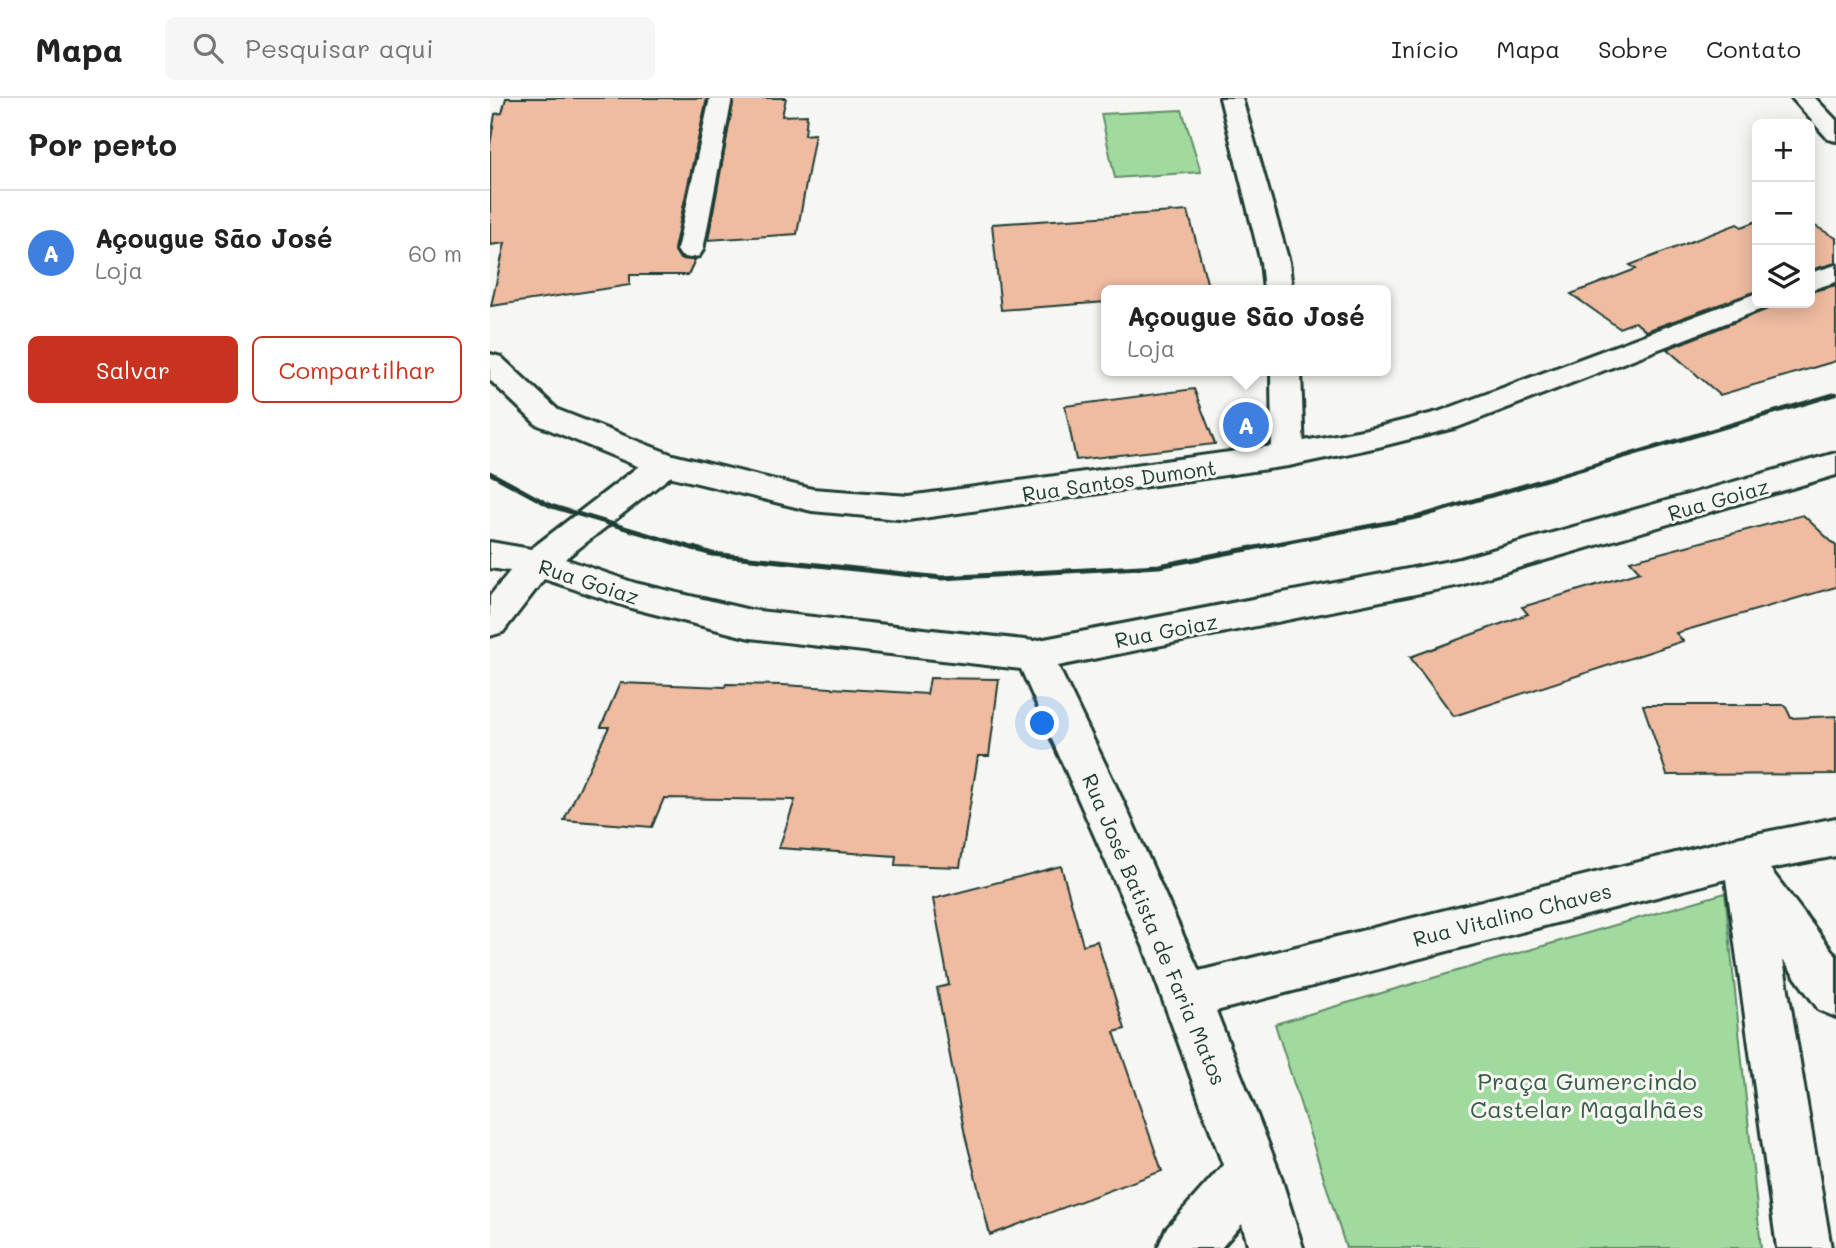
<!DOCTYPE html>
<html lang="pt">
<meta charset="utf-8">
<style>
body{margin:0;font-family:Mali,sans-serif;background:#f6f6f6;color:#222}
.controls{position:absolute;right:21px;top:21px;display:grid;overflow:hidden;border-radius:10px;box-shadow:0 4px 18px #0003}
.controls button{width:63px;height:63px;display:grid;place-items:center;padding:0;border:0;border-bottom:2px solid #e0e0e0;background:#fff;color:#222;font:35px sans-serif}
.you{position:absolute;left:553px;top:626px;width:24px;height:24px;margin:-18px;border:5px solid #fff;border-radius:50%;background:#1a73e8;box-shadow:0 0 0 10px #1a73e833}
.badge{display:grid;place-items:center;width:46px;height:46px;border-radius:50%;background:#c8321e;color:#fff;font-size:23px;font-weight:700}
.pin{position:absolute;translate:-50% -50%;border:4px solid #fff;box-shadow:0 2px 7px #0006}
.popup{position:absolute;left:611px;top:187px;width:290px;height:91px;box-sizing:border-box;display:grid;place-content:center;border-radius:10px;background:#fff;filter:drop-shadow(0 2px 5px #0005);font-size:23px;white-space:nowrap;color:#767676}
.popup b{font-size:26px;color:#222}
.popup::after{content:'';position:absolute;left:50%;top:100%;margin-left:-14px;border:14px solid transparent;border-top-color:#fff}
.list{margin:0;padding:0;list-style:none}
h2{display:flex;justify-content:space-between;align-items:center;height:91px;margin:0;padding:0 28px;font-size:30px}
h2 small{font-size:23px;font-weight:400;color:#767676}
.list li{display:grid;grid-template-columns:46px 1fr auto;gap:21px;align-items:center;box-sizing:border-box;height:126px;padding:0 28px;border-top:2px solid #e0e0e0}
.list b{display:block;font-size:26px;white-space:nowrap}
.list p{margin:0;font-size:23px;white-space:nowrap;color:#767676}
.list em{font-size:23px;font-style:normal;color:#767676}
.actions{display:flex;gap:14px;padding:21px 28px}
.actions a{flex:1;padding:16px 0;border:2px solid #c8321e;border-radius:10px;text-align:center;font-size:24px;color:#c8321e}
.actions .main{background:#c8321e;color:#fff}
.icon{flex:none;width:38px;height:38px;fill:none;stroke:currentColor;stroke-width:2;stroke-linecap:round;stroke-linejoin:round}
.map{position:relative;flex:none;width:1346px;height:1150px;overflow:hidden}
header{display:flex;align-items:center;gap:42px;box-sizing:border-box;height:98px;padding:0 35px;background:#fff;border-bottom:2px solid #e0e0e0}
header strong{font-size:33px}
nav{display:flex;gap:38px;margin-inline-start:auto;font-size:24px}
.search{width:490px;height:63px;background:#f6f6f6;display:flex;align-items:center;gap:18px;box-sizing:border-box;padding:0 24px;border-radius:10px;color:#767676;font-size:26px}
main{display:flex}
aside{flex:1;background:#fff}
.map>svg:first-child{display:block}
.green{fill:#a1da9e;stroke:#608c69;stroke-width:2}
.building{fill:#efbba1;stroke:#1f3d34;stroke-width:2}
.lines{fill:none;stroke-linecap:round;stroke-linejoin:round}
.minor-casing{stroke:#1f3d34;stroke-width:6}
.secondary-casing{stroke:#1f3d34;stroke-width:6}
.minor{fill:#f6f6f2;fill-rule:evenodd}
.secondary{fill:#f6f6f2;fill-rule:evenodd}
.rail-far1{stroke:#1f3d34;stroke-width:4.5}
.rail{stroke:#1f3d34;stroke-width:5}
.labels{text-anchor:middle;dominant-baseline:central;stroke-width:6;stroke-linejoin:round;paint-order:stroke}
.street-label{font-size:21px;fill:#1f3d34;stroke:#f6f6f2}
.near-park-label{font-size:24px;fill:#395c49;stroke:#f6f6f2}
</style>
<header>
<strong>Mapa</strong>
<div class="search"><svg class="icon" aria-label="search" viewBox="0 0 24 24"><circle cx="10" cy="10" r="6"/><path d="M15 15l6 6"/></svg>Pesquisar aqui</div>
<nav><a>Início</a><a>Mapa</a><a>Sobre</a><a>Contato</a></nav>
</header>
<main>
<aside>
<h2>Por perto<small></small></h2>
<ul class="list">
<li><span class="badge" style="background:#3f7fe0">A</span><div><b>Açougue São José</b><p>Loja</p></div><em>60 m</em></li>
</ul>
<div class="actions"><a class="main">Salvar</a><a>Compartilhar</a></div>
</aside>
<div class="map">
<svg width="1346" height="1150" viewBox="0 0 1346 1150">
<rect width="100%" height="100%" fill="#f6f6f2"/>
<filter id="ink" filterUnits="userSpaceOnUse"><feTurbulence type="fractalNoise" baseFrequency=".0143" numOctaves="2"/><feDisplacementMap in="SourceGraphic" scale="14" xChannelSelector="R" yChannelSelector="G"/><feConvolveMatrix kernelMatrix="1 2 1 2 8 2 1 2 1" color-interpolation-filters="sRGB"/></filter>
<g filter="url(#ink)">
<g class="green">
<path d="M 692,12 L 711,74 L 625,80 L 611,16 Z"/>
<path d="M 1235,795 L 1271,1150 L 856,1150 L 785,926 Z"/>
</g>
<g class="building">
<path d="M 16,0 L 217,0 L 184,151 L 190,161 L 205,162 L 198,177 L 140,177 L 140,187 L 1,208 L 15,145 L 0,147 L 0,47 L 5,16 L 12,15 Z"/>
<path d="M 244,0 L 296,0 L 292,18 L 317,17 L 315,37 L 325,36 L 307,136 L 218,142 Z"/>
<path d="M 698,113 L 719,192 L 616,192 L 616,204 L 511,212 L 502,126 Z"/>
<path d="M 1267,123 L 1267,193 L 1156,233 L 1145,224 L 1129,230 L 1081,196 L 1146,171 L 1140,167 L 1247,126 L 1252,129 Z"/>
<path d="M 1320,125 L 1346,140 L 1346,165 L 1320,172 Z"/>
<path d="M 1346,187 L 1346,263 L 1230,297 L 1177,251 L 1278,211 L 1283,205 L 1320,205 L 1320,194 Z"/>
<path d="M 704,291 L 725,346 L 586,362 L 575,308 Z"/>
<path d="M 1313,417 L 1346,448 L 1346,489 L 1186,535 L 1193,543 L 964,618 L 920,559 L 1038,516 L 1032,509 L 1150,474 L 1140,463 Z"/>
<path d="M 440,580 L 509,581 L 499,658 L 488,658 L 470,769 L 405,767 L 406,758 L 289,750 L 305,702 L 174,700 L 162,729 L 74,722 L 119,629 L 111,629 L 130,585 L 235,589 L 236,586 L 293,587 L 437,596 Z"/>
<path d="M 1153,607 L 1295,607 L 1301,620 L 1346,618 L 1346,676 L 1177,677 Z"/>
<path d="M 571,768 L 593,847 L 607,843 L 635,931 L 624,934 L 672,1073 L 500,1137 L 475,1037 L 447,890 L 459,887 L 443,801 Z"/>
</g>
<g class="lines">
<g class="minor-casing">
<g id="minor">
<path d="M 220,0 L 242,0 L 213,152 L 209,158 L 200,160 L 191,158 L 187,152 Z"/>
<path d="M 730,0 L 752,0 L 799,164 L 802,192 L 774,192 L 771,164 Z"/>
<path d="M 1302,0 L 1325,0 L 1346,22 L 1346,43 L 1338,41 Z"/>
<path d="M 781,273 L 811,273 L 814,357 L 809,365 L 798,368 L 787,365 L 782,357 Z"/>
<path d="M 174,355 L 186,358 L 190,366 L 186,374 L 75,461 L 145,485 L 260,512 L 544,543 L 970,461 L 1346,355 L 1346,377 L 970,487 L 568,568 L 633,703 L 709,873 L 1246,740 L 1346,720 L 1346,758 L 1280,771 L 1346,858 L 1346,919 L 1329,912 L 1293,862 L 1341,1150 L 1287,1150 L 1236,781 L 726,913 L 789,1073 L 813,1150 L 759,1150 L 752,1126 L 731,1150 L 668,1150 L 676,1131 L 733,1067 L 654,850 L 531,571 L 260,540 L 141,510 L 54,481 L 13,534 L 0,538 L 0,498 L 20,473 L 0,470 L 0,444 L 41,451 L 162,358 Z"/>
</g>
</g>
<g class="secondary-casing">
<g id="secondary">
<path d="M 1346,167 L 1346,184 L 1320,192 L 1320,175 Z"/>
<path d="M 1267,195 L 1267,205 L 1280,205 L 1277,209 L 968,329 L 888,349 L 798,368 L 419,422 L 322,413 L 162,374 L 46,326 L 0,282 L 0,256 L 11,259 L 68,312 L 183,357 L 322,391 L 419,398 L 798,346 L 888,329 L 948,314 Z"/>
</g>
</g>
<use href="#minor" class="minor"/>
<use href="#secondary" class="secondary"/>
<g class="rail-far1">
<path d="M 0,375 L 61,408 L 209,452"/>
<path d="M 753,452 L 928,419 L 1346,296"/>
</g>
<path class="rail" d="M 203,450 L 222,456 L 452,480 L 669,468 L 762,450"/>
</g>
</g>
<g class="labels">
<g class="street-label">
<text transform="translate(629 382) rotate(-8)">Rua Santos Dumont</text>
<text transform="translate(1228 401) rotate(-16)">Rua Goiaz</text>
<text transform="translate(99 483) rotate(18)">Rua Goiaz</text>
<text transform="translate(676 532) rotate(-11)">Rua Goiaz</text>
<text transform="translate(1022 816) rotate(-14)">Rua Vitalino Chaves</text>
<text transform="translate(665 831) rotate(67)">Rua José Batista de Faria Matos</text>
</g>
<g class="near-park-label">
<text x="1097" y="982">Praça Gumercindo<tspan x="1097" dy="28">Castelar Magalhães</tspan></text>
</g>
</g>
</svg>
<div class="controls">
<button>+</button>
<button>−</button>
<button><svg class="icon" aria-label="layers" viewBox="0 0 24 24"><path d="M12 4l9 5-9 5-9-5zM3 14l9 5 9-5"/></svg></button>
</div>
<div class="you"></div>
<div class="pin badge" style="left:756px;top:327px;background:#3f7fe0">A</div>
<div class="popup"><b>Açougue São José</b>Loja</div>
</div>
</main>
